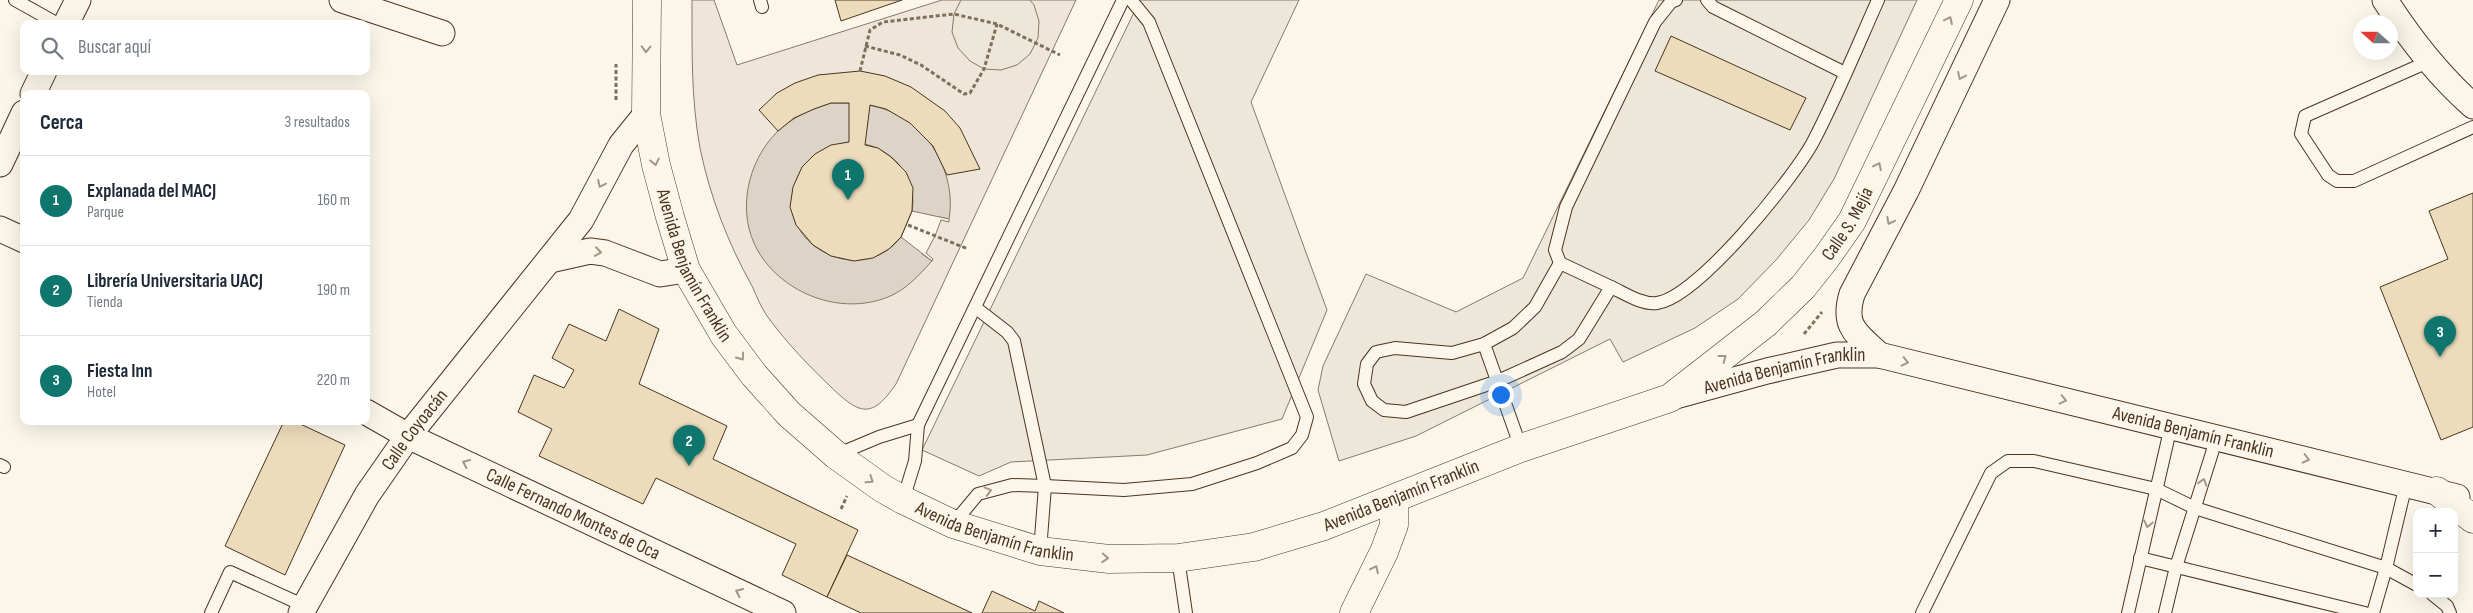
<!DOCTYPE html>
<html lang="es">
<meta charset="utf-8">
<style>
body{margin:0;font-family:"Sofia Sans Condensed",sans-serif;background:#f2f2f3;color:#1f2937}
.controls{position:absolute;right:15px;bottom:15px;display:grid;overflow:hidden;border-radius:10px;box-shadow:0 5px 20px #0002}
.controls button{width:45px;height:45px;display:grid;place-items:center;padding:0;border:0;border-bottom:1px solid #e0e1e3;background:#fff;color:#1f2937;font:25px sans-serif}
.compass{position:absolute;left:2353px;top:15px;width:45px;height:45px;border-radius:50%;background:#fff;box-shadow:0 5px 20px #0002;rotate:291deg}
.you{position:absolute;left:1500px;top:394px;width:18px;height:18px;margin:-12px;border:4px solid #fff;border-radius:50%;background:#1a73e8;box-shadow:0 0 0 8px #1a73e833}
.badge{display:grid;place-items:center;width:32px;height:32px;border-radius:50%;background:#0f766e;color:#fff;font-size:16px;font-weight:700}
.pin{position:absolute;translate:-50% -41px;filter:drop-shadow(0 1px 2px #0008)}
.pin::after{content:'';position:absolute;top:26px;width:18px;height:15px;background:inherit;clip-path:polygon(0 0,100% 0,50% 100%)}
.list{margin:0;padding:0;list-style:none}
h2{display:flex;justify-content:space-between;align-items:center;height:65px;margin:0;padding:0 20px;font-size:21px}
h2 small{font-size:16px;font-weight:400;color:#747a83}
.list li{display:grid;grid-template-columns:32px 1fr auto;gap:15px;align-items:center;box-sizing:border-box;height:90px;padding:0 20px;border-top:1px solid #e0e1e3}
.list b{display:block;font-size:19px;white-space:nowrap}
.list p{margin:0;font-size:16px;white-space:nowrap;color:#747a83}
.list em{font-size:16px;font-style:normal;color:#747a83}
.icon{flex:none;width:28px;height:28px;fill:none;stroke:currentColor;stroke-width:2;stroke-linecap:round;stroke-linejoin:round}
.map{position:relative;flex:none;width:2473px;height:613px;overflow:hidden}
.search{position:absolute;background:#fff;box-shadow:0 5px 20px #0002;left:20px;top:20px;width:350px;height:55px;display:flex;align-items:center;gap:12px;box-sizing:border-box;padding:0 18px;border-radius:10px;color:#747a83;font-size:19px}
.panel{position:absolute;background:#fff;box-shadow:0 5px 20px #0002;left:20px;top:90px;width:350px;height:335px;border-radius:10px}
.map>svg:first-child{display:block}
.green{fill:#ede6d9;stroke:#887966}
.parking{fill:#ede7d9;stroke:#887966}
.water{fill:#dcd4c6;stroke:#887966;fill-rule:evenodd}
.pier{fill:#fbf6e9;stroke:#887966}
.building{fill:#ecdcbc;stroke:#4a3520}
.lines{fill:none;stroke-linecap:round;stroke-linejoin:round}
.lane-casing{stroke:#4a3520;stroke-width:14}
.street-casing{stroke:#4a3520;stroke-width:27}
.primary-casing{stroke:#4a3520;stroke-width:29}
.path{stroke:#7f6f5c;stroke-width:3;stroke-dasharray:4 2.5;stroke-linecap:butt}
.lane{stroke:#fbf6e9;stroke-width:12}
.street{stroke:#fbf6e9;stroke-width:25}
.primary{stroke:#fbf6e9;stroke-width:28}
.oneway{stroke:#a29684}
.labels{text-anchor:middle;dominant-baseline:central;stroke-width:4;stroke-linejoin:round;paint-order:stroke}
.street-label{font-size:19px;fill:#4a3520;stroke:#fbf6e9}
</style>
<div class="map">
<svg width="2473" height="613" viewBox="0 0 2473 613">
<rect width="100%" height="100%" fill="#fbf6e9"/>
<path class="green" d="M 692,0 L 714,0 L 737,65 L 942,0 L 1076,0 L 896,384 C 872,419 860,415 831,387 C 809,366 788,344 770,320 C 762,310 757,297 752,286 C 728,243 710,197 700,148 C 691,99 692,49 692,0 Z"/>
<g class="parking">
<path d="M 961,0 L 1030,0 L 1034,5 L 1039,21 L 1038,38 L 1030,54 L 1017,65 L 1001,70 L 984,69 L 970,61 L 958,48 L 952,32 L 954,14 Z"/>
<path d="M 1140,0 L 1299,0 L 1251,102 L 1327,310 L 1282,419 L 1147,455 L 1011,462 L 979,476 L 922,450 Z"/>
<path d="M 1659,0 L 1917,0 L 1834,179 L 1809,220 L 1776,260 L 1738,299 L 1695,328 L 1623,362 L 1610,339 L 1416,436 L 1339,461 L 1318,390 L 1323,366 L 1366,274 L 1456,312 L 1523,278 Z"/>
</g>
<path class="water" d="M 831,103 C 849,103 867,103 884,109 C 929,123 957,175 949,219 L 939,217 L 922,254 L 932,261 C 919,275 906,290 888,297 C 841,316 783,294 758,251 C 736,213 747,162 777,132 C 792,117 812,109 831,103 ZM 849,142 C 859,143 870,144 879,149 C 909,164 922,198 906,229 C 869,296 765,244 798,176 C 809,154 826,146 849,142 Z"/>
<path class="pier" d="M 912,211 L 949,219 L 949,222 L 941,220 L 935,236 L 926,253 L 933,259 L 932,261 L 901,237 Z"/>
<g class="building">
<path d="M 835,0 L 902,0 L 841,21 Z"/>
<path d="M 1671,36 L 1806,98 L 1790,130 L 1655,71 Z"/>
<path d="M 860,71 L 885,76 L 911,87 L 945,111 L 960,128 L 980,169 L 947,175 L 933,146 L 910,123 L 886,109 L 870,105 L 865,145 L 878,148 L 891,157 L 906,172 L 913,188 L 912,211 L 901,237 L 889,249 L 873,258 L 854,261 L 831,256 L 813,245 L 796,225 L 790,207 L 793,187 L 802,167 L 815,154 L 831,145 L 849,142 L 849,103 L 831,103 L 814,109 L 794,118 L 778,131 L 759,110 L 777,93 L 795,83 L 818,75 Z"/>
<path d="M 2473,193 L 2473,427 L 2441,440 L 2380,287 L 2448,259 L 2429,211 Z"/>
<path d="M 619,309 L 659,329 L 639,384 L 727,426 L 713,459 L 858,530 L 827,597 L 782,575 L 796,544 L 656,478 L 643,504 L 539,456 L 552,429 L 518,412 L 534,375 L 564,388 L 574,370 L 552,358 L 569,324 L 606,341 Z"/>
<path d="M 284,421 L 294,421 L 345,445 L 285,575 L 225,546 Z"/>
<path d="M 847,555 L 972,613 L 861,613 L 827,597 Z"/>
<path d="M 992,591 L 1035,611 L 1039,601 L 1064,613 L 982,613 Z"/>
</g>
<g class="lines">
<g class="lane-casing">
<g id="lane">
<path d="M 15,0 L 58,24"/>
<path d="M 760,0 L 762,7"/>
<path d="M 1707,0 L 1713,7 L 1845,73"/>
<path d="M 2430,61 L 2305,116 L 2301,134 L 2328,175 L 2337,181 L 2354,181 L 2473,127"/>
<path d="M 1560,263 L 1611,287 L 1579,339 L 1562,352 L 1498,381 L 1406,412 L 1384,410 L 1372,401 L 1364,384 L 1367,364 L 1376,352 L 1395,348 L 1452,353 L 1484,344 L 1513,328 L 1535,307 Z"/>
<path d="M 1560,263 L 1555,250 L 1566,207 L 1655,22 L 1671,2 L 1676,0"/>
<path d="M 1611,287 C 1624,293 1642,305 1657,303 C 1697,298 1793,179 1813,142 C 1837,96 1857,47 1878,0"/>
<path d="M 1484,344 L 1521,448"/>
<path d="M 836,455 L 879,437 L 918,425"/>
<path d="M 0,465 L 4,467"/>
<path d="M 2406,484 L 2386,568 L 2417,585"/>
<path d="M 903,500 L 915,461 L 918,425 L 1123,0"/>
<path d="M 953,524 L 978,494 L 1012,485 L 1045,486 L 1014,341 L 1007,332 L 976,308"/>
<path d="M 1040,551 L 1045,486 L 1124,490 L 1192,484 L 1257,463 L 1292,448 L 1302,435 L 1307,417 L 1149,22 L 1131,0"/>
<path d="M 1178,558 L 1186,613"/>
<path d="M 2140,558 L 2365,613"/>
<path d="M 2432,594 L 2447,606 L 2450,613"/>
<path d="M 211,613 L 230,572 L 305,606"/>
<path d="M 1922,613 L 1991,473 L 2008,461 L 2034,461 L 2156,489 L 2195,508 L 2386,568 L 2373,613"/>
<path d="M 2128,613 L 2171,426"/>
<path d="M 2165,613 L 2176,567 L 2217,437"/>
</g>
</g>
<g class="street-casing">
<g id="street">
<path d="M 342,0 L 442,33"/>
<path d="M 2385,0 C 2410,39 2438,75 2473,106"/>
<path d="M 66,24 L 78,0"/>
<path d="M 33,94 L 44,71"/>
<path d="M 0,164 L 24,113"/>
<path d="M 0,229 L 24,240"/>
<path d="M 550,260 L 590,251 L 605,253 L 660,274 L 686,270"/>
<path d="M 1879,355 C 1857,334 1842,327 1852,294 L 1906,191 L 1997,0"/>
<path id="s1" d="M 1672,397 L 1767,371 L 1837,355 L 1879,355 L 2457,497"/>
<path id="s2" d="M 366,412 L 408,436 L 783,613"/>
<path id="s3" d="M 301,613 L 367,495 L 408,436 L 581,220 L 621,145 L 646,114"/>
</g>
</g>
<g class="primary-casing">
<g id="primary">
<path id="s4" d="M 647,0 L 646,114 L 656,165 L 670,217 L 686,270 L 724,335 L 754,375 L 789,414 L 836,455 L 882,488 L 903,500 L 953,524 L 1040,551 L 1109,559 L 1178,558 L 1254,547 L 1324,526 L 1521,448 L 1670,398 L 1766,323 L 1803,287 L 1826,258 L 1852,221 L 1959,0"/>
<path d="M 2437,491 L 2473,519"/>
<path d="M 1354,613 L 1384,552 L 1394,525 L 1394,500"/>
</g>
</g>
<g class="path">
<path d="M 865,46 L 900,55 L 921,65 L 964,94 L 970,93 L 984,69 L 997,24"/>
<path d="M 860,71 L 870,30 L 883,22 L 954,14 L 997,24 L 1060,55"/>
<path d="M 616,100 L 616,64"/>
<path d="M 908,225 L 968,249"/>
<path d="M 1804,334 L 1822,312"/>
<path d="M 841,509 L 847,496"/>
</g>
<use href="#lane" class="lane"/>
<use href="#street" class="street"/>
<use href="#primary" class="primary"/>
</g>
<defs><path id="oneway-chevron" d="M-2-3.5L2.5 0L-2 3.5" fill="none" stroke-width="1.6" stroke-linecap="round" stroke-linejoin="round" transform="scale(1.25)"/></defs>
<g class="oneway">
<use href="#oneway-chevron" transform="translate(1949 20) rotate(-64)"/>
<use href="#oneway-chevron" transform="translate(646 49) rotate(91)"/>
<use href="#oneway-chevron" transform="translate(1961 76) rotate(115)"/>
<use href="#oneway-chevron" transform="translate(655 162) rotate(78)"/>
<use href="#oneway-chevron" transform="translate(1878 166) rotate(-64)"/>
<use href="#oneway-chevron" transform="translate(601 184) rotate(116)"/>
<use href="#oneway-chevron" transform="translate(1890 221) rotate(118)"/>
<use href="#oneway-chevron" transform="translate(598 252) rotate(8)"/>
<use href="#oneway-chevron" transform="translate(741 357) rotate(54)"/>
<use href="#oneway-chevron" transform="translate(1723 358) rotate(-37)"/>
<use href="#oneway-chevron" transform="translate(1905 362) rotate(13)"/>
<use href="#oneway-chevron" transform="translate(2063 400) rotate(13)"/>
<use href="#oneway-chevron" transform="translate(2306 459) rotate(14)"/>
<use href="#oneway-chevron" transform="translate(466 463) rotate(-155)"/>
<use href="#oneway-chevron" transform="translate(870 480) rotate(35)"/>
<use href="#oneway-chevron" transform="translate(2203 482) rotate(-73)"/>
<use href="#oneway-chevron" transform="translate(988 491) rotate(-15)"/>
<use href="#oneway-chevron" transform="translate(2148 524) rotate(103)"/>
<use href="#oneway-chevron" transform="translate(1105 558) rotate(4)"/>
<use href="#oneway-chevron" transform="translate(1375 569) rotate(-64)"/>
<use href="#oneway-chevron" transform="translate(739 592) rotate(-155)"/>
</g>
<g class="labels">
<g class="street-label">
<text stroke="none"><textPath href="#s4" startOffset="1651">Calle S. Mejía</textPath></text>
<text stroke="none"><textPath href="#s4" startOffset="274">Avenida Benjamín Franklin</textPath></text>
<text stroke="none"><textPath href="#s1" startOffset="116">Avenida Benjamín Franklin</textPath></text>
<text stroke="none"><textPath href="#s3" startOffset="216">Calle Coyoacán</textPath></text>
<text stroke="none"><textPath href="#s1" startOffset="536">Avenida Benjamín Franklin</textPath></text>
<text stroke="none"><textPath href="#s4" startOffset="1114">Avenida Benjamín Franklin</textPath></text>
<text stroke="none"><textPath href="#s2" startOffset="231">Calle Fernando Montes de Oca</textPath></text>
<text stroke="none"><textPath href="#s4" startOffset="694">Avenida Benjamín Franklin</textPath></text>
</g>
</g>
</svg>
<div class="controls">
<button>+</button>
<button>−</button>
</div>
<svg class="compass" viewBox="-18 -18 36 36"><path d="M0-13l5 13h-10z" fill="#e53935"/><path d="M0 13l5-13h-10z" fill="#747a83"/></svg>
<div class="you"></div>
<div class="pin badge" style="left:848px;top:200px">1</div>
<div class="pin badge" style="left:689px;top:466px">2</div>
<div class="pin badge" style="left:2440px;top:357px">3</div>
<div class="search"><svg class="icon" aria-label="search" viewBox="0 0 24 24"><circle cx="10" cy="10" r="6"/><path d="M15 15l6 6"/></svg>Buscar aquí</div>
<section class="panel">
<h2>Cerca<small>3 resultados</small></h2>
<ul class="list">
<li><span class="badge">1</span><div><b>Explanada del MACJ</b><p>Parque</p></div><em>160 m</em></li>
<li><span class="badge">2</span><div><b>Librería Universitaria UACJ</b><p>Tienda</p></div><em>190 m</em></li>
<li><span class="badge">3</span><div><b>Fiesta Inn</b><p>Hotel</p></div><em>220 m</em></li>
</ul>
</section>
</div>
